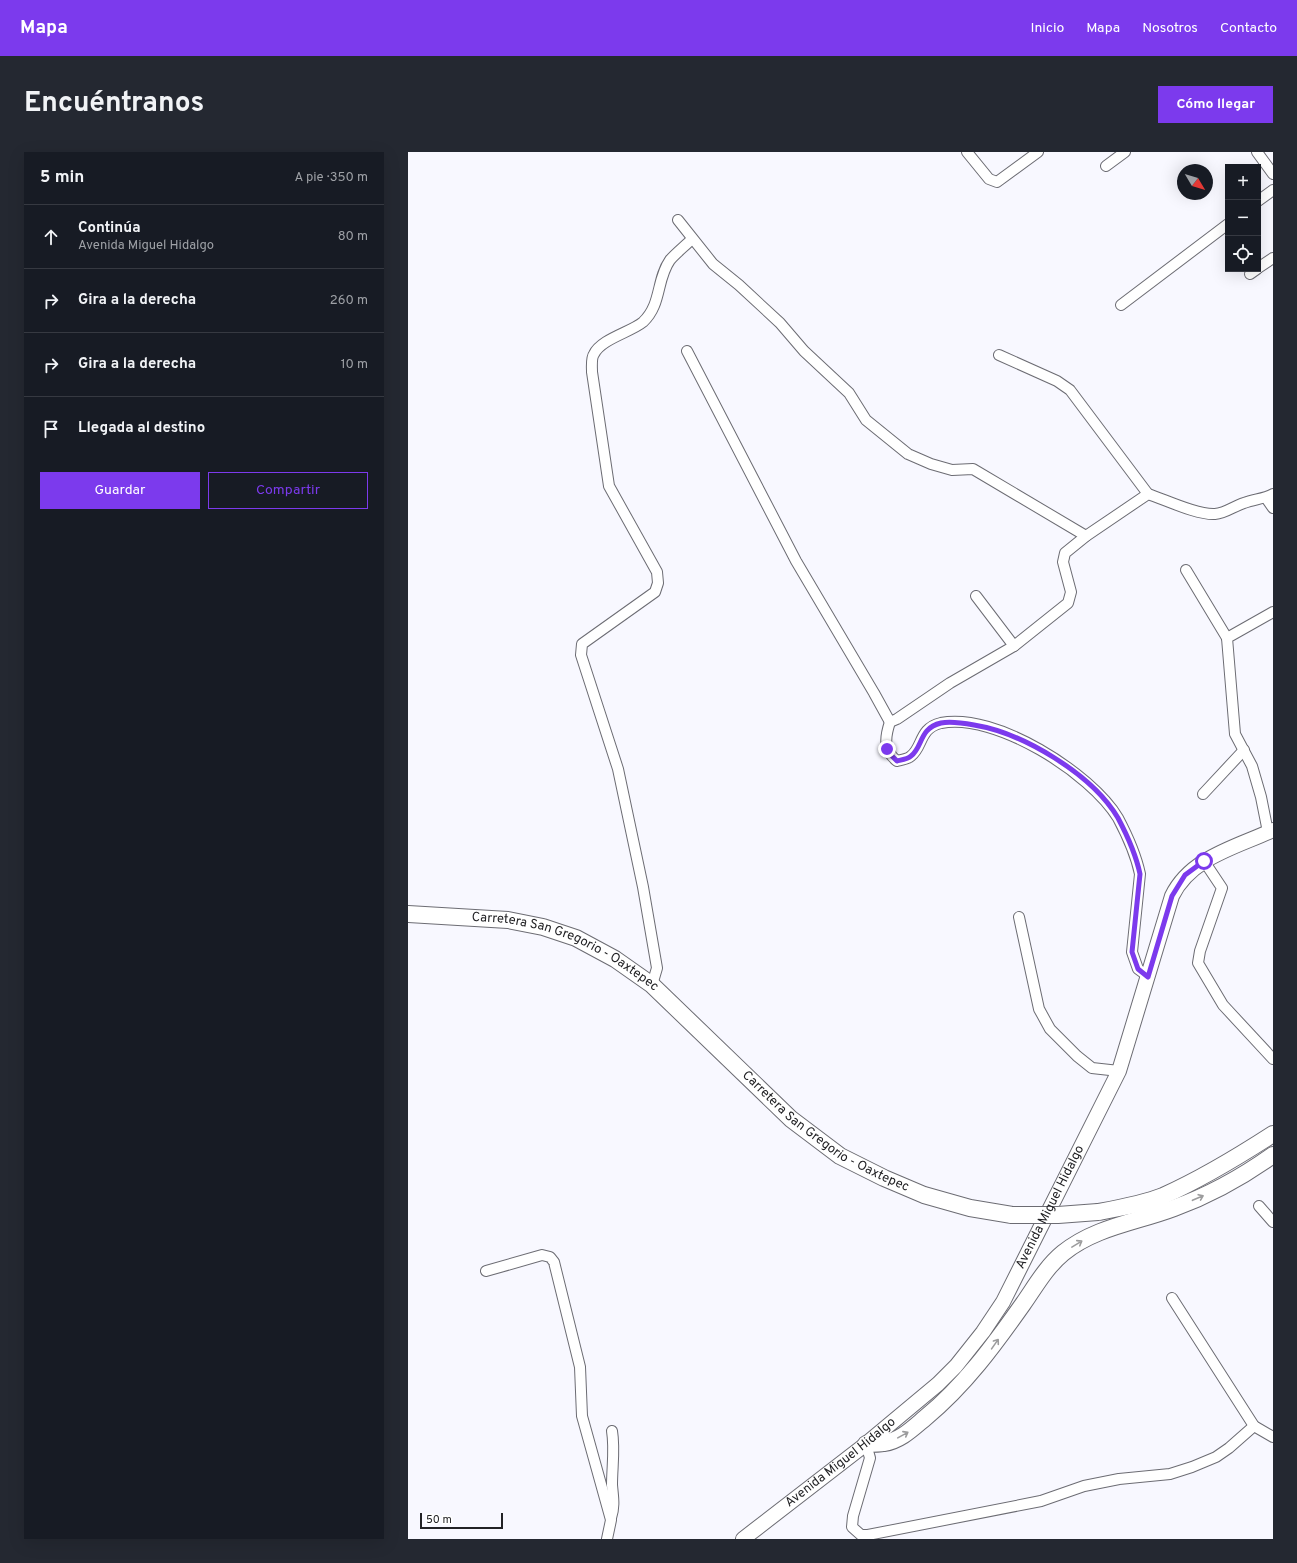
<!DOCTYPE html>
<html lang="es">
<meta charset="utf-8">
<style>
body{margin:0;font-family:Overpass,sans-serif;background:#242831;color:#f1f3f6}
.controls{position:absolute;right:12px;top:12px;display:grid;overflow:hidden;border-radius:0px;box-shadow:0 4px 16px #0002}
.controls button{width:36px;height:36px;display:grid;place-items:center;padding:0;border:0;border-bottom:1px solid #363941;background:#171b24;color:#f1f3f6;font:20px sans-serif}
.compass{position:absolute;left:769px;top:12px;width:36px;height:36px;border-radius:50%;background:#171b24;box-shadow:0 4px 16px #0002;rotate:128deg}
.scale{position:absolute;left:12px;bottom:10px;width:83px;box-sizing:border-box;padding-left:4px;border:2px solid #222225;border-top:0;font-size:11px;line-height:14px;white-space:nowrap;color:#222225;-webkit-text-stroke:3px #fff;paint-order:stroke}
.stop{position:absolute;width:12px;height:12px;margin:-9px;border:3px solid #7c3aed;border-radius:50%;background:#fff}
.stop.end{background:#7c3aed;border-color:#fff;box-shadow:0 1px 4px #0008}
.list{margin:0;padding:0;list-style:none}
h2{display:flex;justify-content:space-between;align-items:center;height:52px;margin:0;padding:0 16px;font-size:17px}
h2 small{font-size:13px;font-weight:400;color:#9ea1a6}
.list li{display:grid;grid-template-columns:26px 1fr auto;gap:12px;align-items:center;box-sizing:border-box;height:64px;padding:0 16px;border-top:1px solid #363941}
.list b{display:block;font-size:15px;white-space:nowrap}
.list p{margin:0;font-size:13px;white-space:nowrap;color:#9ea1a6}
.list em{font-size:13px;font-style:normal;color:#9ea1a6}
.actions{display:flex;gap:8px;padding:12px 16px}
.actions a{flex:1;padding:9px 0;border:1px solid #7c3aed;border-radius:0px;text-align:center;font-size:14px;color:#7c3aed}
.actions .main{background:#7c3aed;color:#fff}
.icon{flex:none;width:22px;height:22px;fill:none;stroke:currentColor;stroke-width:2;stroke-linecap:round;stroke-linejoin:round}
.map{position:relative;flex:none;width:865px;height:1387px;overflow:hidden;border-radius:0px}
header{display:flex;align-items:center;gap:24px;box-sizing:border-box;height:56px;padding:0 20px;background:#7c3aed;color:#fff}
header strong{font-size:19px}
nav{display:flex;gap:22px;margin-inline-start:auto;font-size:14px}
.intro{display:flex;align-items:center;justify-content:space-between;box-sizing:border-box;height:96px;padding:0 24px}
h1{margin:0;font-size:28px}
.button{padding:10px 18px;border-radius:0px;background:#7c3aed;color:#fff;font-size:14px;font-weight:700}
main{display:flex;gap:24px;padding:0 24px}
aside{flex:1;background:#171b24;border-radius:0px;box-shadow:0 4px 16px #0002}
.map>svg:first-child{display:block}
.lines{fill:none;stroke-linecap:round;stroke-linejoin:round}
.street-casing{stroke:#6c6c73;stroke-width:12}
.secondary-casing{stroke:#6c6c73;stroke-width:16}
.primary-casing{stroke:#6c6c73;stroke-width:18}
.street{stroke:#fff;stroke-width:10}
.secondary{stroke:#fff;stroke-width:14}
.primary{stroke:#fff;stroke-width:16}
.primary-bridge-casing{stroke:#6c6c73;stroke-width:18;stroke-linecap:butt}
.primary-bridge{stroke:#fff;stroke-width:16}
.oneway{stroke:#9c9c9d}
.route{stroke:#7c3aed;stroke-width:5}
.labels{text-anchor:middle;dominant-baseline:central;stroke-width:3;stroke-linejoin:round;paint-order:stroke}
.street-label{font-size:13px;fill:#222225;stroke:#fff}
</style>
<header>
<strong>Mapa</strong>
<nav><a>Inicio</a><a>Mapa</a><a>Nosotros</a><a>Contacto</a></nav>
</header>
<div class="intro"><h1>Encuéntranos</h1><a class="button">Cómo llegar</a></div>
<main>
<aside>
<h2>5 min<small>A pie · 350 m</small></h2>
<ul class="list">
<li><svg class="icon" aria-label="ahead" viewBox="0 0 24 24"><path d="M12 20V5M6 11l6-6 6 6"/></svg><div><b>Continúa</b><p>Avenida Miguel Hidalgo</p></div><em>80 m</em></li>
<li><svg class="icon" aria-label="right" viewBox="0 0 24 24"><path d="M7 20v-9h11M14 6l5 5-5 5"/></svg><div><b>Gira a la derecha</b></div><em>260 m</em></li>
<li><svg class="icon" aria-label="right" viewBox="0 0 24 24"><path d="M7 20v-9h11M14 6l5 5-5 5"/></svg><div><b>Gira a la derecha</b></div><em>10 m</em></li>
<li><svg class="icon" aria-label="arrive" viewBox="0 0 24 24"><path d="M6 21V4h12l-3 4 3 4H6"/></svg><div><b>Llegada al destino</b></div></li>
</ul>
<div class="actions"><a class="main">Guardar</a><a>Compartir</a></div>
</aside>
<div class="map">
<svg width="865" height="1387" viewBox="0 0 865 1387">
<rect width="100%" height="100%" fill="#f8f8ff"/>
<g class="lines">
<g class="street-casing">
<g id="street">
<path d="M 559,0 L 581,27 L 589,30 L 630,0"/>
<path d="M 849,0 L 865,22"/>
<path d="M 698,14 L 717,0"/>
<path d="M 850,49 L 865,38"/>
<path d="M 270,68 L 305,112 L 331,133 L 372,171 L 396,199 L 441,241 L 458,268 L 500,302 L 523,312 L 544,318 L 565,317 L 678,384"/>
<path d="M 850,116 L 865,106"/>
<path d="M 842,122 L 849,117"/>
<path d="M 713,153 L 820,72"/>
<path d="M 279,199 L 388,409 L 466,541 L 482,570"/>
<path d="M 591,203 L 649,229 L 662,238 L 740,342"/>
<path d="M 858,346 L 865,356"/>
<path d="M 778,418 L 819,486"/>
<path d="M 568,444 L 606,494"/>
<path d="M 795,642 L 836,598"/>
<path d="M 860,680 L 853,645 L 844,614 L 827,582 L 819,486 L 865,460"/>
<path d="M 796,709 L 814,736 L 792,799 L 790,811 L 815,853 L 865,907"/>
<path d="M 611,765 L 631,857 L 642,877 L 669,904 L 684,916 L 711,919"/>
<path d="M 741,825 L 730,817 L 724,800 L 732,722 C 728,703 719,683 710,666 C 683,621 587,560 533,571 C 511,576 515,595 503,604 C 500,607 493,608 489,609 C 475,598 477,585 482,570 L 489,567 L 542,531 L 606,494 L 660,451 L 663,440 L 655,410 L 657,401 L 678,384 L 740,342 C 758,348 789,363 807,362 C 818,361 826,354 836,351 C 846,347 856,347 865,342"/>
<path d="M 244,833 L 249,816 L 235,735 L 210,617 L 173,503 L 174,492 L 247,440 L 250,431 L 249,420 L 201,334 L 184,220 C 184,215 183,206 186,202 C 193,187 223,180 235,170 C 254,152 248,128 262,108 C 268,101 277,94 284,87"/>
<path d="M 851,1054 L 865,1070"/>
<path d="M 78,1119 L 134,1103 L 142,1105 L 146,1110 L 172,1215 L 174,1264 L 203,1368 L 199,1387"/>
<path d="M 764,1146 L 846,1274 L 865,1285"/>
<path d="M 458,1292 L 462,1306 L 445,1364 L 444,1375 L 453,1383 L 460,1383 L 633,1349 L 676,1334 L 711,1327 L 762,1322 L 784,1315 L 808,1305 L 821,1296 L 846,1274"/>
<path d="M 203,1366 C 207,1354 205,1345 204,1333 C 204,1315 207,1297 204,1279"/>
</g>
</g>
<g class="secondary-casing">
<g id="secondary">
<path id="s1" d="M 335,1387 L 458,1292 L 530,1232 L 548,1214 L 575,1180 L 595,1150 L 711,919 L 764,744 C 783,705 829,695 865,678"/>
</g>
</g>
<g class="primary-casing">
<g id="primary">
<path id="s2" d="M 0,762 L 100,768 L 135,775 L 168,786 L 207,807 L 244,833 L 383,967 L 432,1004 L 476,1026 L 516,1043 L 562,1056 L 604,1063"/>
<path d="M 690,1060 C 712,1056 735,1052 755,1044 C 793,1027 831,1004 865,982"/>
<path d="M 458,1292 C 464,1292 471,1292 476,1291 C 492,1289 505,1276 517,1266 C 557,1233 586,1193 615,1152 C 627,1135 638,1115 655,1101 C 687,1075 729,1070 766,1056 C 802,1043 834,1025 865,1003"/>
</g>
</g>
<use href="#street" class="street"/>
<use href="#secondary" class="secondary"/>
<use href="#primary" class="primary"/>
<g class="primary-bridge-casing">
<path id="primary-bridge" d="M 604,1063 L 650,1063 L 690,1060"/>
</g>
<use href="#primary-bridge" class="primary-bridge"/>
</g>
<defs><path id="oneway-shaft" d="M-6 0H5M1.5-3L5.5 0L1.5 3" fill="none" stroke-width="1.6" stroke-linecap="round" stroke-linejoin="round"/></defs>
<g class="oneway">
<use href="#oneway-shaft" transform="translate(790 1046) rotate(-23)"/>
<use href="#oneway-shaft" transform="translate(669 1092) rotate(-31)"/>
<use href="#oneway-shaft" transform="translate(587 1192) rotate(-55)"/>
<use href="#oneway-shaft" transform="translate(495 1283) rotate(-29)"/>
</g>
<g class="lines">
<path class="route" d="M 479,597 L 484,604 L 489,609 C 493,608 500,607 503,604 C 515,595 511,576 533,571 C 543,569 555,571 566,573 C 615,581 684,622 710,666 C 719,683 728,703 732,722 L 724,800 L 730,817 L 740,825 L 764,744 L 777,723 L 796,709"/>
</g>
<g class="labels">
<g class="street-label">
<text stroke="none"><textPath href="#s2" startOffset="165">Carretera San Gregorio - Oaxtepec</textPath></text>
<text stroke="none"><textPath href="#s2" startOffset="489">Carretera San Gregorio - Oaxtepec</textPath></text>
<text stroke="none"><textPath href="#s1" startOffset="460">Avenida Miguel Hidalgo</textPath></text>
<text stroke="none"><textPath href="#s1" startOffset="124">Avenida Miguel Hidalgo</textPath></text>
</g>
</g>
</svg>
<div class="controls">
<button>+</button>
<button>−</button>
<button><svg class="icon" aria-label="locate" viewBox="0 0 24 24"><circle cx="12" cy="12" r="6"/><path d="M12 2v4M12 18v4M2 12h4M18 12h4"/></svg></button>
</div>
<svg class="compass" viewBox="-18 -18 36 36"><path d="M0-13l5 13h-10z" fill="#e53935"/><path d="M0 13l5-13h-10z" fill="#9ea1a6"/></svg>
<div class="scale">50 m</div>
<div class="stop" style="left:796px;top:709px"></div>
<div class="stop end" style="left:479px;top:597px"></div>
</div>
</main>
